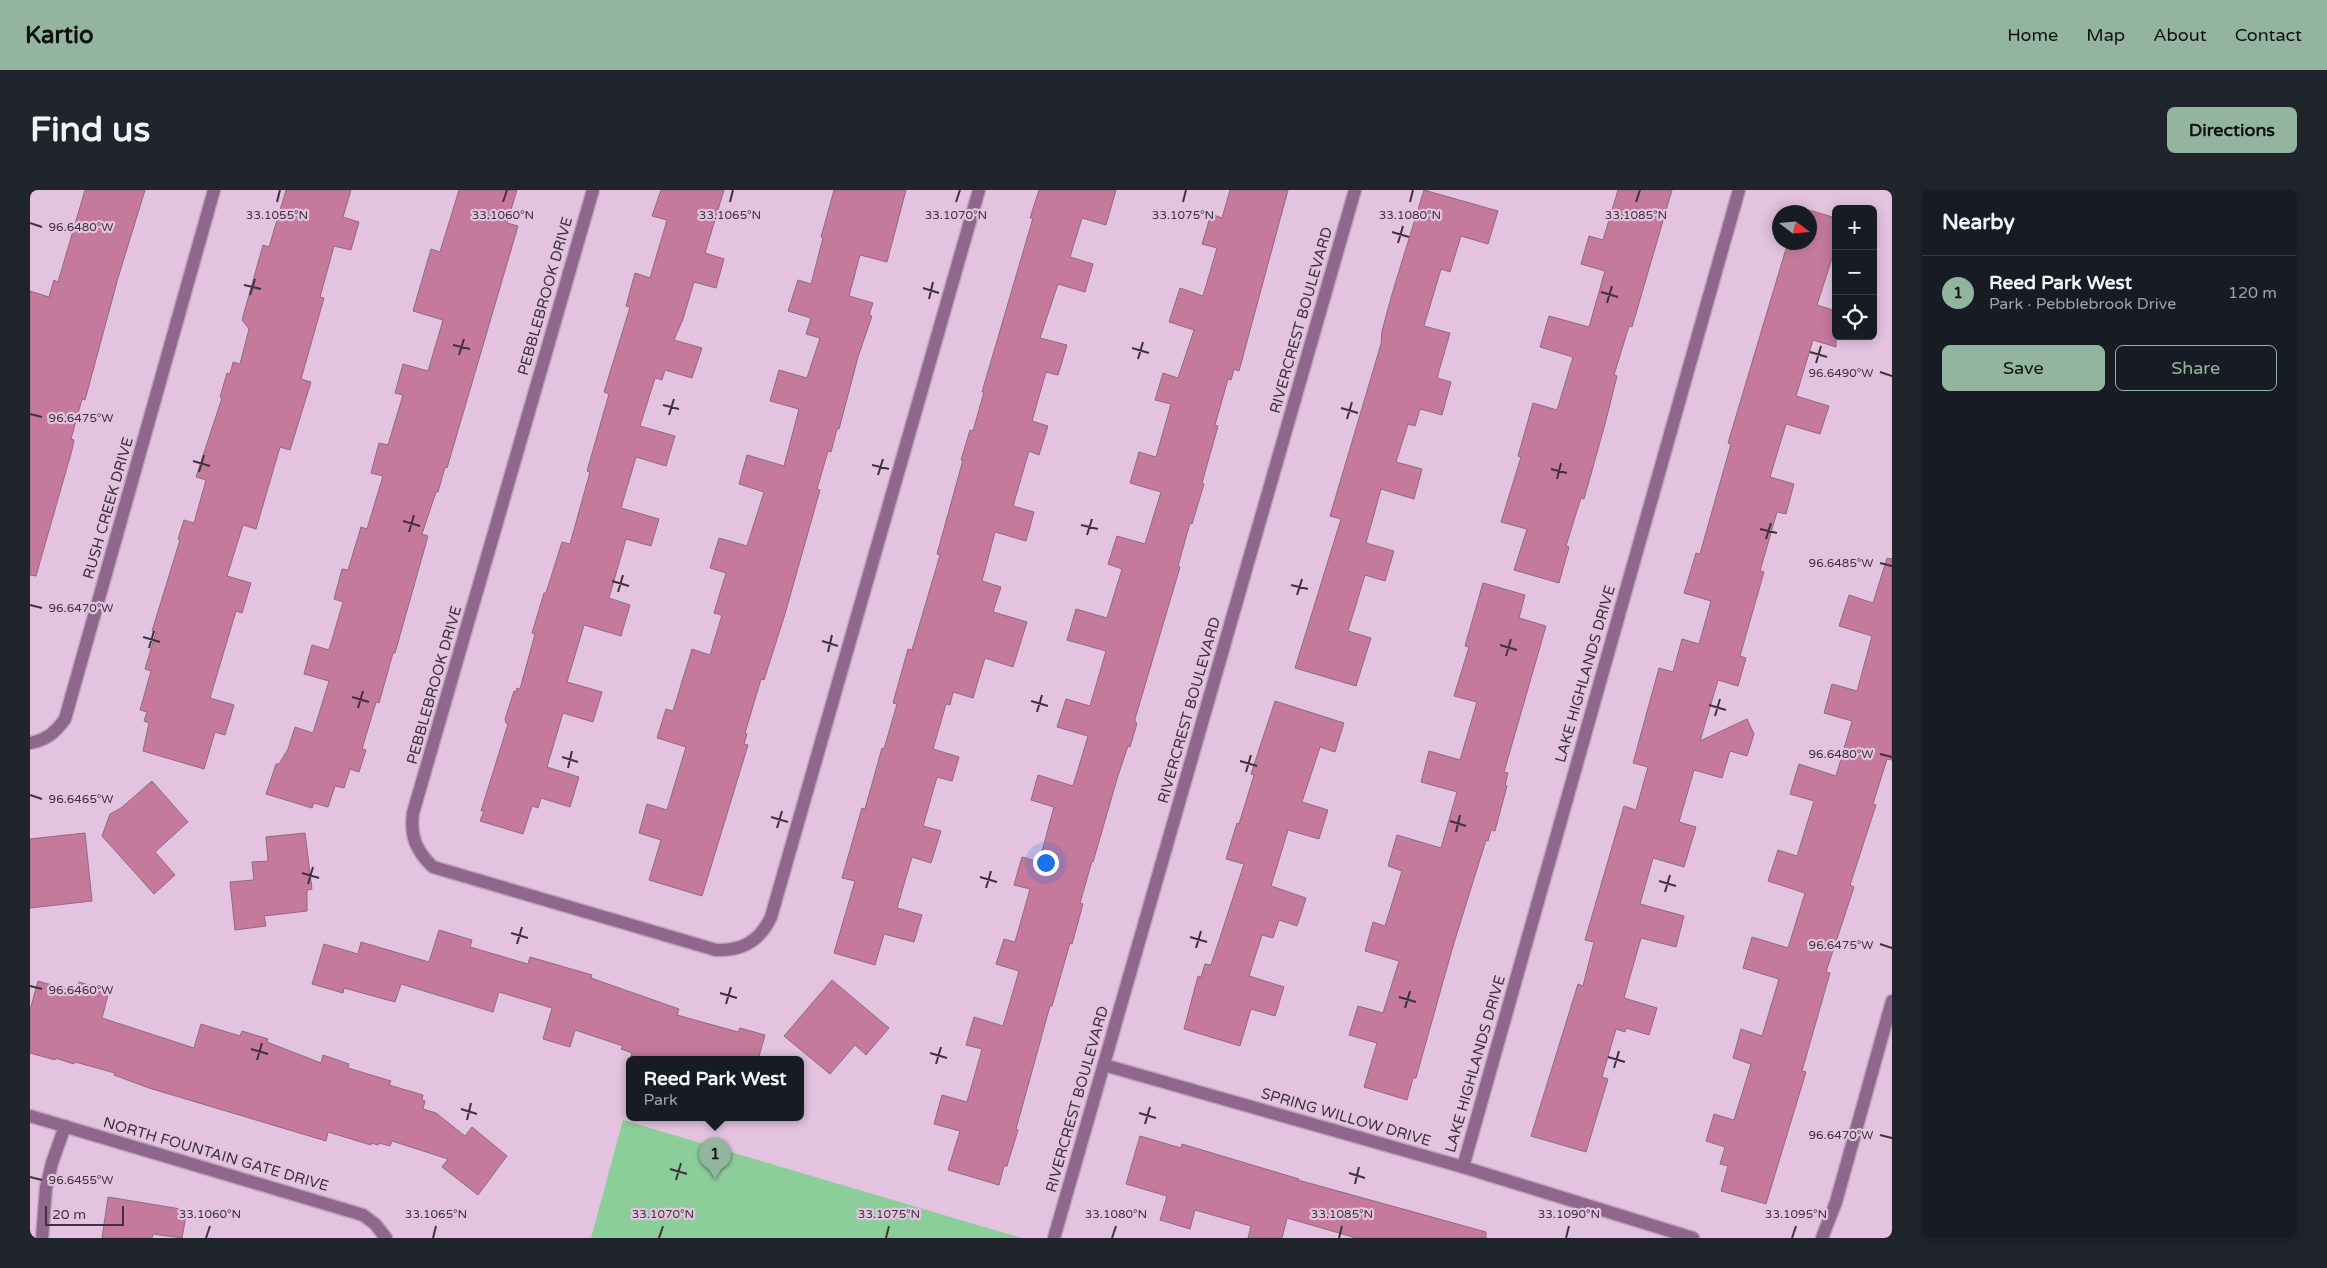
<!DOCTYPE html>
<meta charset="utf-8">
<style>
body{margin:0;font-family:"Varela Round",sans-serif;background:#20242c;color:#f1f3f6}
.controls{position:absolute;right:15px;top:15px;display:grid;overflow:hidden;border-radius:8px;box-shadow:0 2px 12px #0003}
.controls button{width:45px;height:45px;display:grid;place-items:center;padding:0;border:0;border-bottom:1px solid #363941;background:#171b24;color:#f1f3f6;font:25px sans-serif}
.compass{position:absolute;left:1742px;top:15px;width:45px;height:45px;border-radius:50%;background:#171b24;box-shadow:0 2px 12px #0003;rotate:106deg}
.scale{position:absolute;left:15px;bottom:12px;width:79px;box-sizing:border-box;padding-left:5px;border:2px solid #3f323e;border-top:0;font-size:14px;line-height:18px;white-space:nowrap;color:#3f323e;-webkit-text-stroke:4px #e3c3df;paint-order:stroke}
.you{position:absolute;left:1015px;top:672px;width:18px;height:18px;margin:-12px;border:4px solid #fff;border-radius:50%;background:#1a73e8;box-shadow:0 0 0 8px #1a73e833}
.badge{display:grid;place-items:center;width:32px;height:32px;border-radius:50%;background:#93b5a0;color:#111;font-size:16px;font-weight:700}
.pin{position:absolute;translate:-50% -41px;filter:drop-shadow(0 1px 2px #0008)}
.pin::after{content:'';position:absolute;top:26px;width:18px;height:15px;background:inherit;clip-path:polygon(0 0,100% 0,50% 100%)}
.popup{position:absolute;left:596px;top:866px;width:178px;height:65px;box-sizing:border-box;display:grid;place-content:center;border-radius:8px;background:#171b24;filter:drop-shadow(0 1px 4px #0005);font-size:16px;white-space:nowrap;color:#9ea1a6}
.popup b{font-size:19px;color:#f1f3f6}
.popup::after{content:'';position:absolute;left:50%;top:100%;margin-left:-10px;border:10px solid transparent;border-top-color:#171b24}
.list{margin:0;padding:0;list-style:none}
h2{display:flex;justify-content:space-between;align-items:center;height:65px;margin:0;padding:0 20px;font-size:21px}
h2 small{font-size:16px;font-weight:400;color:#9ea1a6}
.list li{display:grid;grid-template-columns:32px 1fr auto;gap:15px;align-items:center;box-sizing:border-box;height:75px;padding:0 20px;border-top:1px solid #363941}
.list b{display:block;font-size:19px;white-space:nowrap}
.list p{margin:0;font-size:16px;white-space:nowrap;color:#9ea1a6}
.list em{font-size:16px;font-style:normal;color:#9ea1a6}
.actions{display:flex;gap:10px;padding:15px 20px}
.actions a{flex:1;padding:11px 0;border:1px solid #93b5a0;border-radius:8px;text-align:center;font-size:18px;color:#93b5a0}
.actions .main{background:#93b5a0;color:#111}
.icon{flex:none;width:28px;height:28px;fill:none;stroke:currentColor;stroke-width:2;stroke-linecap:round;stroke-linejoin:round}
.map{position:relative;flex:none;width:1862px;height:1048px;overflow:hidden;border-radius:8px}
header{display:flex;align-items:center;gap:30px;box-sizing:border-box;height:70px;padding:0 25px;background:#93b5a0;color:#111}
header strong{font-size:24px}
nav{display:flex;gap:28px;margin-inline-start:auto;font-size:18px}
.intro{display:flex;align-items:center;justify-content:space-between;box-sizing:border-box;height:120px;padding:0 30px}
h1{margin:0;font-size:35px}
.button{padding:12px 22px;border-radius:8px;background:#93b5a0;color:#111;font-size:18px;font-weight:700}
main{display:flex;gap:30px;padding:0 30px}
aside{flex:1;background:#171b24;border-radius:8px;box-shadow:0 2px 12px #0003}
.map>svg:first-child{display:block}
.green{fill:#8cce99}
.building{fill:#c4799d;stroke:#906b7c}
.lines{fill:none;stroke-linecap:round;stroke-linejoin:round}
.minor-casing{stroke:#bfa3bc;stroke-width:15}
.minor{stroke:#90678c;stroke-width:12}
.ticks{fill:none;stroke:#3f323e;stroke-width:2}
.labels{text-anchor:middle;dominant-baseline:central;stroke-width:4.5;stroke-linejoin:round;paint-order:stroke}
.street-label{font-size:15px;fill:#3f323e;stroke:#e3c3df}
.ticks-label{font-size:12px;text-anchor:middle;fill:#3f323e;stroke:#e3c3df;stroke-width:4.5;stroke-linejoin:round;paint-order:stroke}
</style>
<header>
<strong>Kartio</strong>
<nav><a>Home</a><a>Map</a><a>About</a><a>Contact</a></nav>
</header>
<div class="intro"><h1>Find us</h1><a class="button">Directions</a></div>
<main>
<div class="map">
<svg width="1862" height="1048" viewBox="0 0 1862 1048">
<rect width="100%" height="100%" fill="#e3c3df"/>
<path class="green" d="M 593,930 L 991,1048 L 561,1048 Z"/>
<g class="building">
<path d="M 55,0 L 115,0 L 88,88 L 55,210 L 52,209 L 41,249 L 44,250 L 42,260 L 6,386 L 0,385 L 0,101 L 19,107 L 24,90 L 28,92 Z"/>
<path d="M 256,0 L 321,0 L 313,27 L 329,32 L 321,60 L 304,56 L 290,107 L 294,108 L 271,189 L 281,192 L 260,260 L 250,257 L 226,339 L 213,335 L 197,386 L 221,393 L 212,423 L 206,421 L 180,508 L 204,515 L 195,545 L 185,542 L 174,579 L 113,561 L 119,533 L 114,531 L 117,522 L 110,520 L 121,481 L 115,479 L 126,442 L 122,441 L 150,350 L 148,349 L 154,330 L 164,333 L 176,290 L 166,287 L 192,208 L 190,207 L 197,183 L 200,184 L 203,172 L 210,174 L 219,139 L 212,130 L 233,55 L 239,57 Z"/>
<path d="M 429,0 L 487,0 L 477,33 L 488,36 L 417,278 L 415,277 L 408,302 L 406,302 L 392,344 L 398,346 L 365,463 L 363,463 L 349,513 L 346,512 L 332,559 L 336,560 L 329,582 L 320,579 L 314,598 L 305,596 L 298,617 L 284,613 L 282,618 L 236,604 L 246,574 L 249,574 L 258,559 L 265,537 L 283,543 L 299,491 L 274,484 L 282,455 L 299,460 L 313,412 L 304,409 L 312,379 L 318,380 L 331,337 L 337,339 L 353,286 L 341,283 L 349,253 L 358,255 L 373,205 L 365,203 L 373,174 L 398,181 L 413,130 L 383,121 L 401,59 L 410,62 Z"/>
<path d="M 631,0 L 694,0 L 675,63 L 694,69 L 686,98 L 664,92 L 653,129 L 644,150 L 672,158 L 662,188 L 635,180 L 632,190 L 625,188 L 610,236 L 645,246 L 636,276 L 606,267 L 591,318 L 629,329 L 621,356 L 596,349 L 579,408 L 600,415 L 591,446 L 554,435 L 537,492 L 572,502 L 563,532 L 533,523 L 517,577 L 549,587 L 540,617 L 511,608 L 508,618 L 502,616 L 493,644 L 450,631 L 454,621 L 451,621 L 478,534 L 476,533 L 475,529 L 484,501 L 486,502 L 487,498 L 490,499 L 505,444 L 502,443 L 514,403 L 516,403 L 532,352 L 540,354 L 560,282 L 557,281 L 579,204 L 574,202 L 600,117 L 596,116 L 605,83 L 620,88 L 637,30 L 622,26 Z"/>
<path d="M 804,0 L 876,0 L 857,72 L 830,65 L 819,106 L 843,113 L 839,125 L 842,126 L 828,167 L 809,239 L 807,239 L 801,262 L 798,261 L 787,299 L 790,300 L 755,424 L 734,490 L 731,489 L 715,543 L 717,544 L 714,554 L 718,555 L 672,706 L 619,690 L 631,650 L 609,643 L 617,614 L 637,620 L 656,557 L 627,548 L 636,519 L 643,521 L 662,459 L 680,465 L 692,425 L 684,423 L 696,383 L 680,378 L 689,348 L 717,356 L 734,302 L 709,294 L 717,265 L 754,276 L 769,219 L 740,211 L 749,180 L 777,188 L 790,148 L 776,144 L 781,128 L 758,121 L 768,90 L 781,94 L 793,48 L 791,47 Z"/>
<path d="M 1009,0 L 1086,0 L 1076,35 L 1052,28 L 1040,67 L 1063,74 L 1055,102 L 1028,94 L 1010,148 L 1037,155 L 1028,185 L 1016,182 L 1002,231 L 1018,236 L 1009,265 L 999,261 L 983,316 L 1004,322 L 996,351 L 965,342 L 952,391 L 971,397 L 963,422 L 997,432 L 983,477 L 955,468 L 943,508 L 923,502 L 920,515 L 916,514 L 903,559 L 929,567 L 922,591 L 907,587 L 893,636 L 911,641 L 901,673 L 882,667 L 867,718 L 892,725 L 884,752 L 854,744 L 845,775 L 804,763 L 825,691 L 812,688 L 832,618 L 835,619 L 852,558 L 854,559 L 867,514 L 863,513 L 878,459 L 882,460 L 910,365 L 907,364 L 933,270 L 931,270 L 940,240 L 943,241 L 954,202 L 952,202 L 1003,28 L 1000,28 Z"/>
<path d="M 1200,0 L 1258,0 L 1209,181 L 1204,179 L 1201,190 L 1198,189 L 1185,235 L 1188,236 L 1172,293 L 1174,294 L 1162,334 L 1160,333 L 1148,376 L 1150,377 L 1105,529 L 1105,532 L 1107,533 L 1100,557 L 1098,556 L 1087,589 L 1063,672 L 1062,671 L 1050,713 L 1053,714 L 1042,754 L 1040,753 L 1022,816 L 1020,816 L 986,939 L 988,940 L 977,976 L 974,976 L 969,995 L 918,980 L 930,941 L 904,934 L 912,905 L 937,912 L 952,859 L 936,855 L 944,827 L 973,836 L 989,781 L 966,774 L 974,749 L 985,752 L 1000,699 L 984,695 L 992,667 L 1009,672 L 1024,617 L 1001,610 L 1008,585 L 1043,596 L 1058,546 L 1027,537 L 1036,509 L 1060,516 L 1076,461 L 1037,450 L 1046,419 L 1077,428 L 1092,379 L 1078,374 L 1087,346 L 1115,354 L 1131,302 L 1100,293 L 1109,262 L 1126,267 L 1141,214 L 1125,210 L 1133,183 L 1148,188 L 1164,140 L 1139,132 L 1150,98 L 1173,106 L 1187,58 L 1172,54 L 1181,24 L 1192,28 Z"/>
<path d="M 1394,0 L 1468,21 L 1458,54 L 1431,46 L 1420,82 L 1411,79 L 1394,136 L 1420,143 L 1407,188 L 1421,192 L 1412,225 L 1390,219 L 1385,236 L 1378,234 L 1366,272 L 1392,279 L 1384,309 L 1351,299 L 1336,353 L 1364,361 L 1355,391 L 1335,385 L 1318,441 L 1341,448 L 1326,496 L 1265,478 L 1311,329 L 1300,326 L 1351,154 L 1352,141 L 1362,104 Z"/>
<path d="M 1588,0 L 1642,0 L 1602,137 L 1599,136 L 1584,185 L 1587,186 L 1575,234 L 1554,309 L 1551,308 L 1536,356 L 1539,357 L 1529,393 L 1484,380 L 1497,339 L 1471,332 L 1491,267 L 1488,266 L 1503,213 L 1527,220 L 1543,167 L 1510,157 L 1519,126 L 1559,137 L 1575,81 L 1551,74 L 1559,46 L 1573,50 Z"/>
<path d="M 1769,17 L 1806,28 L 1806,56 L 1787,115 L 1806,121 L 1806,157 L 1783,150 L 1766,206 L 1799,216 L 1790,244 L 1756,234 L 1740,287 L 1764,294 L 1756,324 L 1747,322 L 1730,381 L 1734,382 L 1710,466 L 1716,468 L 1708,496 L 1688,490 L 1670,551 L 1717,529 L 1724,544 L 1717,566 L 1700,561 L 1692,588 L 1664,580 L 1649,632 L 1666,637 L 1654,677 L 1623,668 L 1610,714 L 1654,726 L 1646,757 L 1611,748 L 1594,808 L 1627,818 L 1619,845 L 1596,838 L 1595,842 L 1586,839 L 1572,887 L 1578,889 L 1556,962 L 1501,946 L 1548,794 L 1553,796 L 1564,752 L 1555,750 L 1594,616 L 1606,620 L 1618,577 L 1603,573 L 1629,478 L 1643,482 L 1652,449 L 1669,454 L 1681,411 L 1654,403 L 1666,363 L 1670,364 L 1701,254 L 1698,253 L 1758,52 L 1780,52 L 1780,22 L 1767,22 Z"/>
<path d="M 1857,368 L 1862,369 L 1862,570 L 1857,569 L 1843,614 L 1846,615 L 1820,695 L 1824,697 L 1796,782 L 1800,783 L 1772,881 L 1776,882 L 1736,1014 L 1691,1001 L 1698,976 L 1690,974 L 1695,957 L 1676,951 L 1684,924 L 1704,930 L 1721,874 L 1703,868 L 1711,839 L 1732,846 L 1749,789 L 1713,778 L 1722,747 L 1758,758 L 1775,703 L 1738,691 L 1748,660 L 1767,666 L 1784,611 L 1760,604 L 1769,574 L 1806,586 L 1822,531 L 1794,523 L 1802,494 L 1827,501 L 1842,446 L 1809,436 L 1819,405 L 1843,413 Z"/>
<path d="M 1453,393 L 1495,405 L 1489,428 L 1516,436 L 1474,582 L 1478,583 L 1475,595 L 1477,596 L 1465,641 L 1461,640 L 1458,651 L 1456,650 L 1423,756 L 1386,888 L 1383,888 L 1377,910 L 1334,897 L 1347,853 L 1319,845 L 1328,816 L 1353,823 L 1369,771 L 1335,761 L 1343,732 L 1355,736 L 1372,681 L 1358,676 L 1367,645 L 1411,658 L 1427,602 L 1391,592 L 1399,561 L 1430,570 L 1447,512 L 1424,506 L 1439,457 L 1435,456 Z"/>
<path d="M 1245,511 L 1314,533 L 1305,562 L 1290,557 L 1272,612 L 1298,620 L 1289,649 L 1258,640 L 1241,696 L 1276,708 L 1267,736 L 1249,730 L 1243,748 L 1232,745 L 1219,786 L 1254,797 L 1245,826 L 1221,819 L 1210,856 L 1154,839 L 1168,786 L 1171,787 L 1175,774 L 1181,775 L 1214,674 L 1196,669 L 1207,633 L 1209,634 L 1224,585 L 1221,584 Z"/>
<path d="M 122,591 L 158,632 L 125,662 L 145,685 L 124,704 L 72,646 L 80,624 L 91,618 Z"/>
<path d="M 55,643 L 62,711 L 0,718 L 0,649 Z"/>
<path d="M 275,643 L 282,699 L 277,700 L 277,721 L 234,726 L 236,736 L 205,740 L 200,692 L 224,690 L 222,672 L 238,671 L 236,647 Z"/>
<path d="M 409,740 L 442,750 L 440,757 L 498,774 L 500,767 L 562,785 L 561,788 L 649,819 L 647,825 L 708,842 L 710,838 L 735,845 L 728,870 L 600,870 L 602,863 L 591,859 L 593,856 L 545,840 L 540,857 L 513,849 L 522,818 L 469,802 L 463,822 L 371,794 L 365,812 L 314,798 L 313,803 L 282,794 L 294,754 L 328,764 L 331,752 L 399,772 Z"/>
<path d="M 802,790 L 859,838 L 836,865 L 825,855 L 800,884 L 754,846 Z"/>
<path d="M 8,791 L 46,802 L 49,792 L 79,801 L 72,828 L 164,858 L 171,834 L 210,846 L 212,841 L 238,849 L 237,852 L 291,873 L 293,865 L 319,874 L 318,878 L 361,891 L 359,895 L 393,905 L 392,910 L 395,911 L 393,919 L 406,923 L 435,946 L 442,937 L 477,966 L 448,1005 L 412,977 L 418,969 L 362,951 L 360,956 L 349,953 L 348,955 L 341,953 L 341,955 L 298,942 L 296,951 L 119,898 L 84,885 L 85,883 L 45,872 L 44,874 L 25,868 L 25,870 L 0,863 L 0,820 Z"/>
<path d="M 1110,946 L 1151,958 L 1152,954 L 1269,989 L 1268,990 L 1456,1042 L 1456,1048 L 1326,1048 L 1257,1028 L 1252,1048 L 1218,1048 L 1221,1036 L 1165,1020 L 1160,1039 L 1130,1030 L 1137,1006 L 1096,994 Z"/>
<path d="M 78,1007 L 157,1020 L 152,1048 L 123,1044 L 122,1048 L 72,1048 Z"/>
</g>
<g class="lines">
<g class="minor-casing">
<g id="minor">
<path d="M 563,0 L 383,623 C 380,646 386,661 403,677 L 686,760 C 712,761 730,751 741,727 L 949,0"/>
<path d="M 0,553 C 16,550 25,543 35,529 L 184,0"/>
<path d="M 1074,875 L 1433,977 L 1663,1048"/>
<path d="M 0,926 L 333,1025 L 345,1034 L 356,1048"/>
<path d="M 1433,977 L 1709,0"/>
<path d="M 12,1048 L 16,998 L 22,973 L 35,936"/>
<path d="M 1024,1048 L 1325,0"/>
<path d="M 1792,1048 L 1806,1012 L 1862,811"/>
</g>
</g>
<use href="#minor" class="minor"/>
</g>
<path class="ticks" d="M 247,12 L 250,0M 473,12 L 477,0M 700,12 L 703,0M 926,12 L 930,0M 1153,12 L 1156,0M 1380,12 L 1383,0M 1606,12 L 1610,0M 0,33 L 12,37M 1362,42 L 1379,47M 1368,53 L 1373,36M 214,95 L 231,99M 893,98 L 909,103M 1571,102 L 1588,107M 220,105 L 225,89M 899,109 L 903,92M 1577,113 L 1582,96M 423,155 L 440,159M 1102,158 L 1119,163M 1780,162 L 1797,167M 429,165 L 434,149M 1108,169 L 1113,152M 1786,173 L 1791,156M 1850,182 L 1862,186M 633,215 L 649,219M 1311,218 L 1328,223M 0,224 L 12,227M 639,225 L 644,209M 1317,229 L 1322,212M 163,271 L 180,276M 842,275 L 859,279M 1521,279 L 1537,283M 169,282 L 174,265M 848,285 L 853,269M 1527,289 L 1531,273M 373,331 L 390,336M 1051,335 L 1068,339M 1730,339 L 1747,343M 379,342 L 384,325M 1057,345 L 1062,329M 1736,349 L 1741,333M 1850,373 L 1862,376M 582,391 L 599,396M 1261,395 L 1278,399M 588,402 L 593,385M 1267,405 L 1272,389M 0,415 L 12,418M 113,447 L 130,452M 792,451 L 808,456M 1470,455 L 1487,460M 119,458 L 124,441M 798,462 L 802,445M 1476,466 L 1481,449M 322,507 L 339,512M 1001,511 L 1018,516M 1679,515 L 1696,520M 328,518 L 333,501M 1007,522 L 1012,505M 1685,526 L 1690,509M 1850,564 L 1862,567M 532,567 L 548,572M 1210,571 L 1227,576M 538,578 L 542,561M 1216,582 L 1221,565M 0,605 L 12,609M 741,627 L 758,632M 1420,631 L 1436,636M 747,638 L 752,621M 1426,642 L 1430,625M 272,683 L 289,688M 950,687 L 967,692M 1629,691 L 1646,696M 278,694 L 283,677M 956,698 L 961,681M 1635,702 L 1640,685M 481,743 L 498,748M 1160,747 L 1177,752M 487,754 L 492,737M 1850,754 L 1862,758M 1166,758 L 1171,741M 0,796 L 12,799M 690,803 L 707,808M 1369,807 L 1386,812M 696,814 L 701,797M 1375,818 L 1380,801M 221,859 L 238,864M 900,863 L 917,868M 1578,867 L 1595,872M 227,870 L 232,853M 906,874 L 911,857M 1584,878 L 1589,861M 431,919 L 447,924M 1109,923 L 1126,928M 437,930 L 441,913M 1115,934 L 1120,917M 1850,945 L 1862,948M 640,979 L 657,984M 1319,983 L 1335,988M 0,987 L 12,990M 646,990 L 651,973M 1325,994 L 1329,977M 176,1048 L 180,1036M 403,1048 L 406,1036M 629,1048 L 633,1036M 856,1048 L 859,1036M 1082,1048 L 1086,1036M 1309,1048 L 1312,1036M 1536,1048 L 1539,1036M 1762,1048 L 1766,1036"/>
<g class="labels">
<g class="street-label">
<text transform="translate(515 106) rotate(-74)">PEBBLEBROOK DRIVE</text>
<text transform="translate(1271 130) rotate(-74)">RIVERCREST BOULEVARD</text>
<text transform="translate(78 318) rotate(-74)">RUSH CREEK DRIVE</text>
<text transform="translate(1555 484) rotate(-74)">LAKE HIGHLANDS DRIVE</text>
<text transform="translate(404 495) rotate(-74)">PEBBLEBROOK DRIVE</text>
<text transform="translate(1159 520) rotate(-74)">RIVERCREST BOULEVARD</text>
<text transform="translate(1445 874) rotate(-74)">LAKE HIGHLANDS DRIVE</text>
<text transform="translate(1047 909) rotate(-74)">RIVERCREST BOULEVARD</text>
<text transform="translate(1316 927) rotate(16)">SPRING WILLOW DRIVE</text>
<text transform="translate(186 964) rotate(16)">NORTH FOUNTAIN GATE DRIVE</text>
</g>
</g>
<g class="ticks-label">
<text x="247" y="29">33.1055°N</text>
<text x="473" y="29">33.1060°N</text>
<text x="700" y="29">33.1065°N</text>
<text x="926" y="29">33.1070°N</text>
<text x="1153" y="29">33.1075°N</text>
<text x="1380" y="29">33.1080°N</text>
<text x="1606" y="29">33.1085°N</text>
<text x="51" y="41">96.6480°W</text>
<text x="1811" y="187">96.6490°W</text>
<text x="51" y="232">96.6475°W</text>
<text x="1811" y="377">96.6485°W</text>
<text x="51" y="422">96.6470°W</text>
<text x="1811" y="568">96.6480°W</text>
<text x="51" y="613">96.6465°W</text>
<text x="1811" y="759">96.6475°W</text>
<text x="51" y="804">96.6460°W</text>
<text x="1811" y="949">96.6470°W</text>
<text x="51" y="994">96.6455°W</text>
<text x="180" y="1028">33.1060°N</text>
<text x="406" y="1028">33.1065°N</text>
<text x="633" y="1028">33.1070°N</text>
<text x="859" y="1028">33.1075°N</text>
<text x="1086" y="1028">33.1080°N</text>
<text x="1312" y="1028">33.1085°N</text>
<text x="1539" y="1028">33.1090°N</text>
<text x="1766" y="1028">33.1095°N</text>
</g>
</svg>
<div class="controls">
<button>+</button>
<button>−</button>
<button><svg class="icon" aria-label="locate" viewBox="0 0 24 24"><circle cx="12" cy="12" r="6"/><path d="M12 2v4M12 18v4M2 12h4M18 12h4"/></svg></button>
</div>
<svg class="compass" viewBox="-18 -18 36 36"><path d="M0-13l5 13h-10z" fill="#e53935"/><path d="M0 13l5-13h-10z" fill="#9ea1a6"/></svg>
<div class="scale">20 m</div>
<div class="you"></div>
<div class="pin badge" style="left:685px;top:989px">1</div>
<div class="popup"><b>Reed Park West</b>Park</div>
</div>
<aside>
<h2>Nearby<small></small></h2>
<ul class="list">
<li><span class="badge">1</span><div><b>Reed Park West</b><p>Park · Pebblebrook Drive</p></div><em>120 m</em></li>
</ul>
<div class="actions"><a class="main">Save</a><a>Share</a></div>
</aside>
</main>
